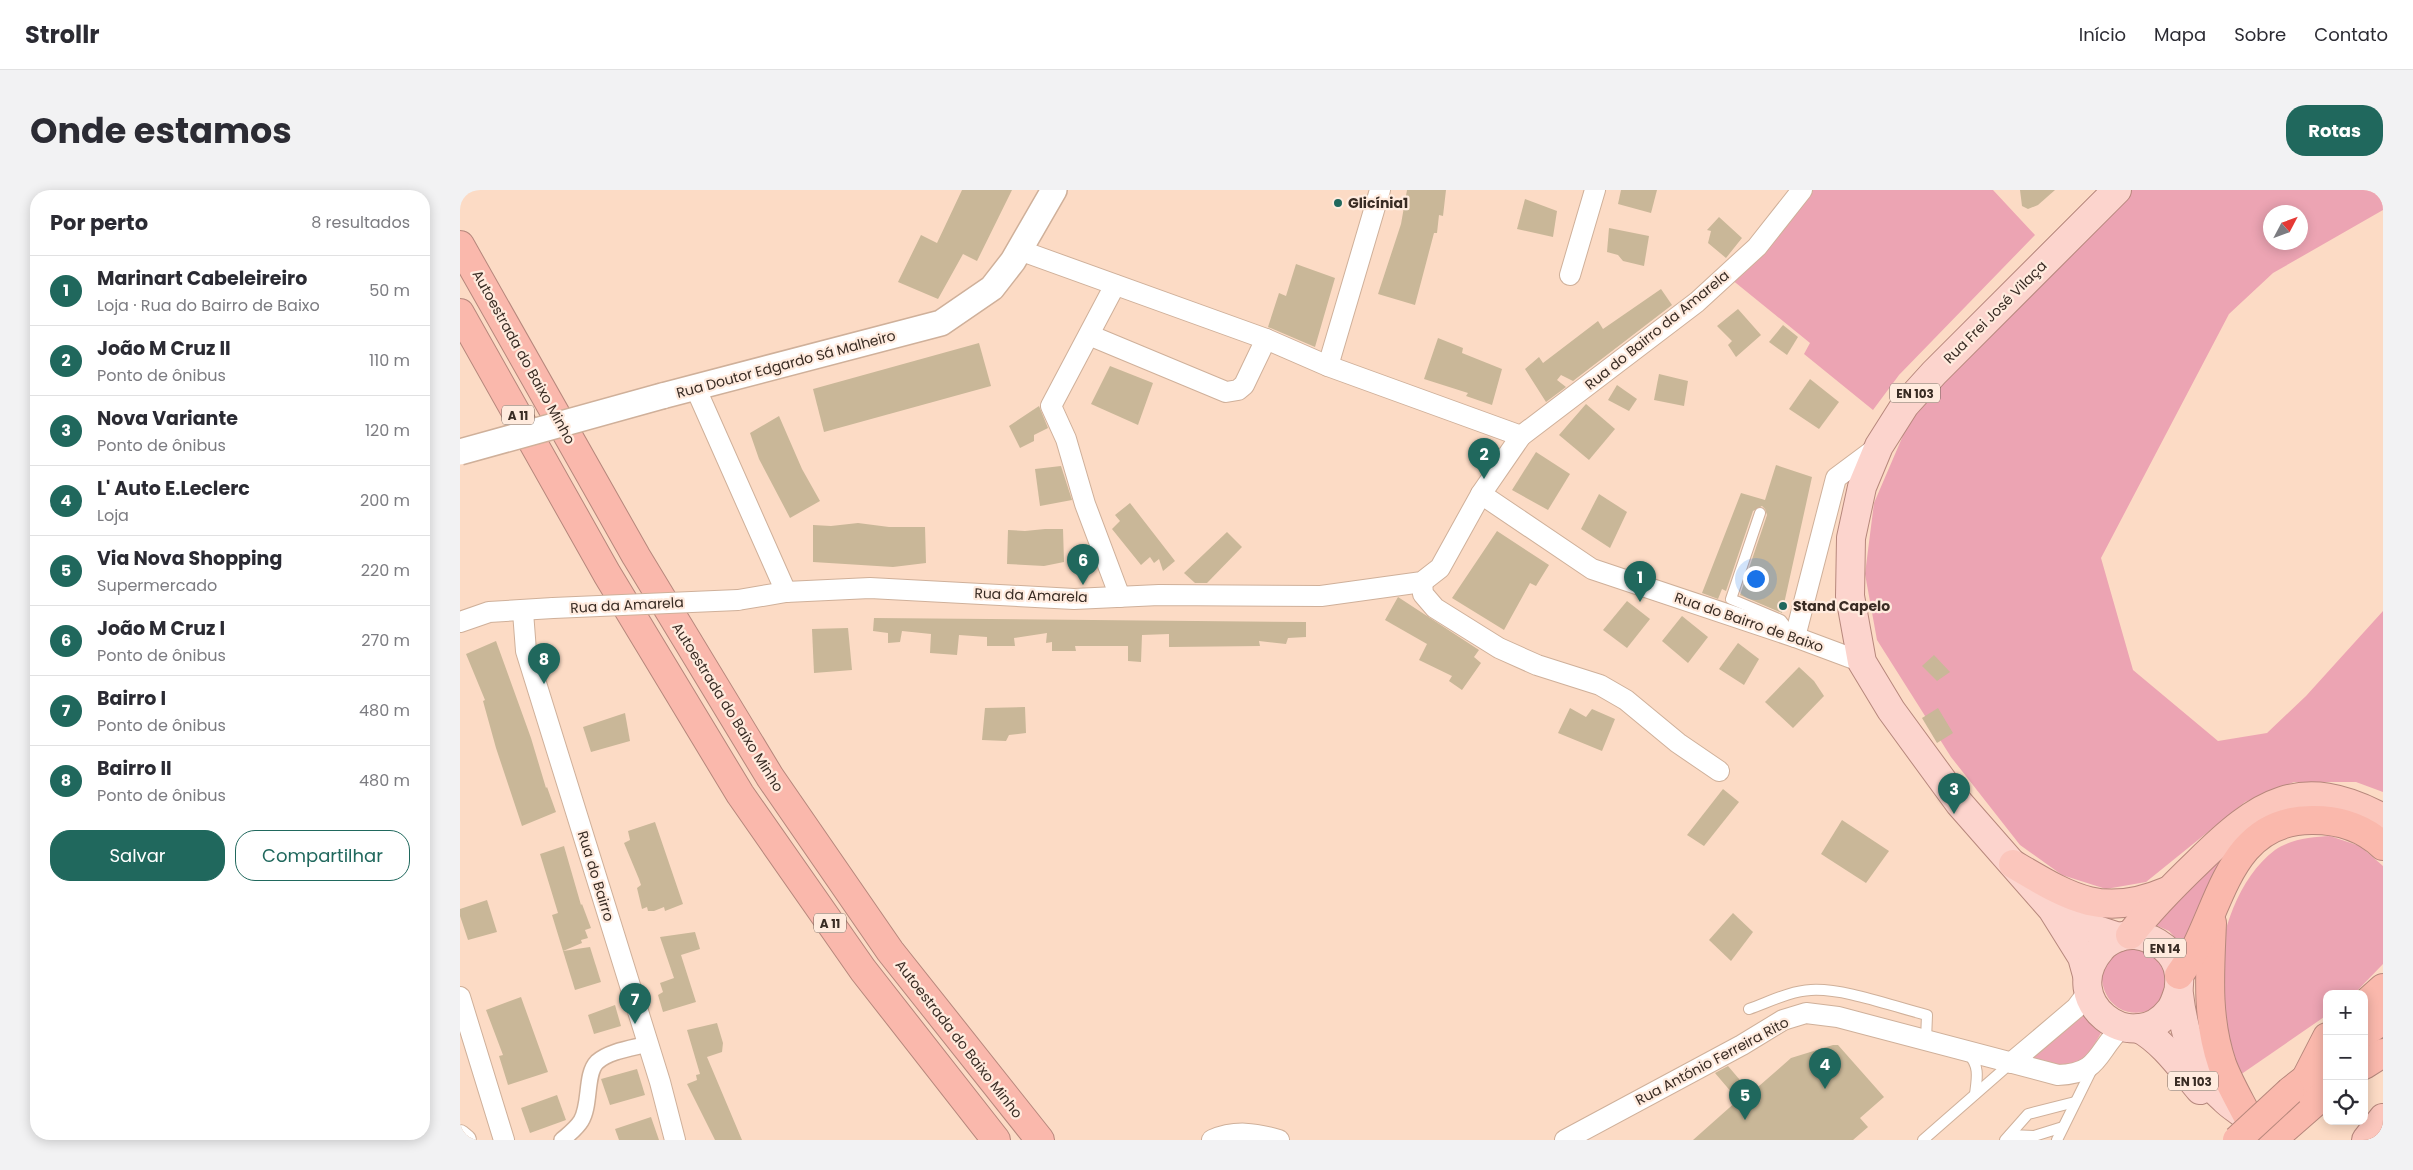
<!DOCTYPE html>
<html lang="pt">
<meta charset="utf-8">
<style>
body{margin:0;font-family:Poppins,sans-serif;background:#f2f2f3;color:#2b2b33}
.controls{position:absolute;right:15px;bottom:15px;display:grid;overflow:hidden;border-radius:10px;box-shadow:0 2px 12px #0003}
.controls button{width:45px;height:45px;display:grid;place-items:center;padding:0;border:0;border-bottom:1px solid #e1e1e2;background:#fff;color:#2b2b33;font:25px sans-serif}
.compass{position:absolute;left:1803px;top:15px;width:45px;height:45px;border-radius:50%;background:#fff;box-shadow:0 2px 12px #0003;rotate:49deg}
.you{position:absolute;left:1295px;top:388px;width:18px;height:18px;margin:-12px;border:4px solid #fff;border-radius:50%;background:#1a73e8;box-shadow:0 0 0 8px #1a73e833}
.badge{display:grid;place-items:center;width:32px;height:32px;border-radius:50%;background:#20685d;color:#fff;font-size:16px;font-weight:700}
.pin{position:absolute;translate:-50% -41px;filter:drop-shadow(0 1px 2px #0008)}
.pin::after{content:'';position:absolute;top:26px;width:18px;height:15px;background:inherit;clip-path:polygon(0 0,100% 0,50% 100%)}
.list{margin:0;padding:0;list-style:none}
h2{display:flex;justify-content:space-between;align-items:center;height:65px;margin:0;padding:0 20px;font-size:21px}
h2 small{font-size:16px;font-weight:400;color:#7c7c81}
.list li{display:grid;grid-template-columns:32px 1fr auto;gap:15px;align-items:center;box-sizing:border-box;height:70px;padding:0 20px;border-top:1px solid #e1e1e2}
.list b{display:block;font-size:19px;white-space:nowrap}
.list p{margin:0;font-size:16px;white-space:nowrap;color:#7c7c81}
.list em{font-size:16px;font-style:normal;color:#7c7c81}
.actions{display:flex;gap:10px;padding:15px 20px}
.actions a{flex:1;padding:11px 0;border:1px solid #20685d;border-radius:20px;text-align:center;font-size:18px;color:#20685d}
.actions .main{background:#20685d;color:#fff}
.icon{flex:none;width:28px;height:28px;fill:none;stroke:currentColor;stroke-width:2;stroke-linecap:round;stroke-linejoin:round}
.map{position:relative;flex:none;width:1923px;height:950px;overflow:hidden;border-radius:20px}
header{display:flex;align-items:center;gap:30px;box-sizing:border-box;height:70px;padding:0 25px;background:#fff;border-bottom:1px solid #e1e1e2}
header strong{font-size:24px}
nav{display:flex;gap:28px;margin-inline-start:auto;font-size:18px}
.intro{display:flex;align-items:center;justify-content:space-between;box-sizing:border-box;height:120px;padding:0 30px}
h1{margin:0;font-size:35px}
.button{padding:12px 22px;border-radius:20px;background:#20685d;color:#fff;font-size:18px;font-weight:700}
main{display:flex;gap:30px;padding:0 30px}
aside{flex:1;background:#fff;border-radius:20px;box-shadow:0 2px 12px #0003}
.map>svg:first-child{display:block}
.green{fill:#eca4b3;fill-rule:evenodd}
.building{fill:#c9b798}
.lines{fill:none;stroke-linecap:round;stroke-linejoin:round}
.service-casing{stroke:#cfb09a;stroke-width:12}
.pedestrian-casing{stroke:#cfb09a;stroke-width:18}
.minor-casing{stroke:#cfb09a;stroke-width:22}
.tertiary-casing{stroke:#cfb09a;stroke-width:28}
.primary-casing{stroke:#b6877c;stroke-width:30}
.trunk-casing{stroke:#b6877c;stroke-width:30}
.motorway-casing{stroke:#b6877c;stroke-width:30}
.service{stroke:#fff;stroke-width:10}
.pedestrian{stroke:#fff;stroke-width:15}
.minor{stroke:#fff;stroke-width:20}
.tertiary{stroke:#fff;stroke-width:25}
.primary{stroke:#fcd4cd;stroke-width:28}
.trunk{stroke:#fbc6bc;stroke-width:28}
.motorway{stroke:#fab8ac;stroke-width:28}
.minor-bridge-casing{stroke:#cfb09a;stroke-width:22;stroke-linecap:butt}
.tertiary-bridge-casing{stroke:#cfb09a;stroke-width:28;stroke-linecap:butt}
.motorway-bridge-casing{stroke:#b6877c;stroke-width:30;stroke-linecap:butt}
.minor-bridge{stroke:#fff;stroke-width:20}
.tertiary-bridge{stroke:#fff;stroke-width:25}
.motorway-bridge{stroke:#fab8ac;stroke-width:28}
.poi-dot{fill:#20685d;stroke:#ffebde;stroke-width:2}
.labels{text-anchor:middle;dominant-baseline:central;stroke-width:4.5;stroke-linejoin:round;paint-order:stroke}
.shield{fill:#ffebde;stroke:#74655c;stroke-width:1}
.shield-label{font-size:12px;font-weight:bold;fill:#392c24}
.poi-label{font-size:14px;font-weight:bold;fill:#392c24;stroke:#ffebde;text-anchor:start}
.street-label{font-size:14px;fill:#392c24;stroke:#ffebde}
</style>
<header>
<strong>Strollr</strong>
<nav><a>Início</a><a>Mapa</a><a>Sobre</a><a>Contato</a></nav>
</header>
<div class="intro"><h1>Onde estamos</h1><a class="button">Rotas</a></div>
<main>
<aside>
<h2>Por perto<small>8 resultados</small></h2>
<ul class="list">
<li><span class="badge">1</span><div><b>Marinart Cabeleireiro</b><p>Loja · Rua do Bairro de Baixo</p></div><em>50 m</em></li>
<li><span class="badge">2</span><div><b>João M Cruz II</b><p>Ponto de ônibus</p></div><em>110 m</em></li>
<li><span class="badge">3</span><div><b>Nova Variante</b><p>Ponto de ônibus</p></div><em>120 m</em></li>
<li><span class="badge">4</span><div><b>L' Auto E.Leclerc</b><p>Loja</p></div><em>200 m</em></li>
<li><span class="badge">5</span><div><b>Via Nova Shopping</b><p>Supermercado</p></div><em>220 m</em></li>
<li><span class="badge">6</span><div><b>João M Cruz I</b><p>Ponto de ônibus</p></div><em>270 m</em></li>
<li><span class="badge">7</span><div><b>Bairro I</b><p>Ponto de ônibus</p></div><em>480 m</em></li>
<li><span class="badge">8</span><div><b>Bairro II</b><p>Ponto de ônibus</p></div><em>480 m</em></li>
</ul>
<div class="actions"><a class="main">Salvar</a><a>Compartilhar</a></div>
</aside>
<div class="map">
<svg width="1923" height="950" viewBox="0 0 1923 950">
<rect width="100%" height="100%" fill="#fcdbc5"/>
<g class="green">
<path d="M 1340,0 L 1533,0 L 1575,45 L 1439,185 L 1413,220 L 1344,164 L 1350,153 L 1271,89 Z"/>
<path d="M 1669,0 L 1923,0 L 1923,20 L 1813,83 L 1769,124 L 1641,368 L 1673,480 L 1758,551 L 1807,543 L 1846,506 L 1923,421 L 1923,602 L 1896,592 L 1834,592 L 1785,612 L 1686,692 L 1646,699 L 1602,685 L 1560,655 L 1491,567 L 1417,450 L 1405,384 L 1414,313 L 1454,220 ZM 1810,22 L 1840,22 L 1840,52 L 1810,52 Z"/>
<path d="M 1870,646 L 1900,656 L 1923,676 L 1923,774 L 1894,804 L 1867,804 L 1867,825 L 1780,885 C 1771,857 1756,818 1758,789 C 1760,743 1778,688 1815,660 C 1830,649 1853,647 1870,646 Z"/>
<path d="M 1767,662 L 1722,755 L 1709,741 L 1693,734 Z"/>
<path d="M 1670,752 L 1709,772 L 1706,808 C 1699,814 1692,821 1683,822 C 1657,827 1640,805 1642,782 C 1643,777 1643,771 1647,767 C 1652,761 1663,757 1670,752 Z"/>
<path d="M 1622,820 L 1642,841 L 1627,868 L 1612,877 L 1566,872 Z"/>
</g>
<g class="building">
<path d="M 502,0 L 552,0 L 517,71 L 503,64 L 478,109 L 438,92 L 461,45 L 477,53 Z"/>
<path d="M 947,0 L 986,0 L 983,26 L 979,25 L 977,43 L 974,43 L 955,115 L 918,104 L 941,34 Z"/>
<path d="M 1161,0 L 1197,0 L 1191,23 L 1158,14 Z"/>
<path d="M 1560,0 L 1595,0 L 1578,15 L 1568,19 L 1562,16 Z"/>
<path d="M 1065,9 L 1097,21 L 1093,47 L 1057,39 Z"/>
<path d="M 1259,27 L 1282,48 L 1266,68 L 1248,53 L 1251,41 L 1247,40 Z"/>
<path d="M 1149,38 L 1189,46 L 1184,76 L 1163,71 L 1158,65 L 1147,62 Z"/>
<path d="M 836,74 L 875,88 L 855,157 L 808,137 L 819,103 L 826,106 Z"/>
<path d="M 1201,99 L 1212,115 L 1113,191 L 1101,185 L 1097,190 L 1106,197 L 1086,212 L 1065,179 L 1079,167 L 1083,173 L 1138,131 L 1143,139 Z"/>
<path d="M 1278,119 L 1301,145 L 1276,167 L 1268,155 L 1272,151 L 1257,136 Z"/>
<path d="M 1323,135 L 1338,147 L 1327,165 L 1309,152 Z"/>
<path d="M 978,148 L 1003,158 L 1002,163 L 1042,179 L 1032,215 L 1006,206 L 1008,203 L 964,189 Z"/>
<path d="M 519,153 L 531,196 L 364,242 L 353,199 Z"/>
<path d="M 650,176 L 693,193 L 678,235 L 631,214 Z"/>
<path d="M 1199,184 L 1228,191 L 1224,216 L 1194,210 Z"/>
<path d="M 1350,189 L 1379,212 L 1359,239 L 1329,219 Z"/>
<path d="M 1157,195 L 1177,209 L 1169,221 L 1148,210 Z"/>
<path d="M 1126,214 L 1155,239 L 1129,270 L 1099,245 Z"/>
<path d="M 579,216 L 588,238 L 574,245 L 574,251 L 560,258 L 549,236 Z"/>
<path d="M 319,226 L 342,279 L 360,311 L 330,328 L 299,269 L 290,243 Z"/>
<path d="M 1076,262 L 1110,284 L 1088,320 L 1052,300 Z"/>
<path d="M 1316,275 L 1352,287 L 1322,423 L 1280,405 L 1307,325 L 1305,319 L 1302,316 L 1293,321 L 1266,401 L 1262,399 L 1258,409 L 1242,403 L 1281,303 L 1305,310 Z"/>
<path d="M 601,276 L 612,310 L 580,316 L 575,279 Z"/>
<path d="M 1139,304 L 1167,322 L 1150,358 L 1121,339 Z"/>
<path d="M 670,313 L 715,371 L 703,381 L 699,369 L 694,373 L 690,367 L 681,375 L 652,339 L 660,331 L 655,325 Z"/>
<path d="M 398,333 L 429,337 L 465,337 L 466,373 L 433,377 L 353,372 L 353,335 L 371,336 Z"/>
<path d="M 585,339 L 603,339 L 604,372 L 584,376 L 547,374 L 548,340 L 565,341 Z"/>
<path d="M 1037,341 L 1089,375 L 1076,396 L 1070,393 L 1044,440 L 992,408 Z"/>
<path d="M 767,342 L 782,357 L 747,393 L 735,393 L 724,383 Z"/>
<path d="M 938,407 L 1019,460 L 1014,467 L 1021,473 L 1002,500 L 989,491 L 992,486 L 959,470 L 967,454 L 925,430 Z"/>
<path d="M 1167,411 L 1190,429 L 1167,458 L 1143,440 Z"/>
<path d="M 1222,426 L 1248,447 L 1228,473 L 1202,451 Z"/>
<path d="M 414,428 L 846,432 L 846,447 L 828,448 L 826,454 L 799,451 L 800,456 L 709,457 L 709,444 L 682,445 L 681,472 L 668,471 L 668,456 L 615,456 L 616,461 L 592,461 L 592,452 L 586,453 L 587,443 L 554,448 L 555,456 L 527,456 L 527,447 L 499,445 L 497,465 L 470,463 L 471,444 L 442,441 L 440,452 L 428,453 L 428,443 L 413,441 Z"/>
<path d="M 388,438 L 392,480 L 354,483 L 352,439 Z"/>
<path d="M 36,451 L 71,548 L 86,598 L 87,597 L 96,622 L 62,636 L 36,558 L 23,511 L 25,510 L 6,464 Z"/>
<path d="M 1278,453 L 1299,469 L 1284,495 L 1259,479 Z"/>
<path d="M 1474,465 L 1490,482 L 1477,491 L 1462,476 Z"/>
<path d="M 1339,477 L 1354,491 L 1364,506 L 1333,538 L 1305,512 Z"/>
<path d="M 565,517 L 566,543 L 549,545 L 546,551 L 522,550 L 525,518 Z"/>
<path d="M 1110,518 L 1126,527 L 1132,519 L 1155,529 L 1142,561 L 1098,543 Z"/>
<path d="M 1478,518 L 1493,543 L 1477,553 L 1462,528 Z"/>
<path d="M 165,523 L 170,551 L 131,562 L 123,537 Z"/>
<path d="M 1263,599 L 1279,612 L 1244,656 L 1227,645 Z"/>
<path d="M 1382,630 L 1429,661 L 1406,693 L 1361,664 Z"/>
<path d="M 195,632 L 223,714 L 205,721 L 204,717 L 194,721 L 188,721 L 187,717 L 182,719 L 177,698 L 181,695 L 179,689 L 164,653 L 170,650 L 168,641 Z"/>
<path d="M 104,656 L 121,715 L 122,714 L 131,738 L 125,740 L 128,748 L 121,750 L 122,753 L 103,761 L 92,725 L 98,723 L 80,664 Z"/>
<path d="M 27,710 L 37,742 L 8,750 L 0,726 L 0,719 Z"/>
<path d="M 1273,723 L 1293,742 L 1271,771 L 1249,750 Z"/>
<path d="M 235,742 L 240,759 L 221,765 L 236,812 L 203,822 L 198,805 L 203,802 L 200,793 L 214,788 L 200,747 Z"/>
<path d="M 130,757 L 141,792 L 115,800 L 103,761 Z"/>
<path d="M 61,807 L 88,882 L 48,895 L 39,866 L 43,865 L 26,820 Z"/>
<path d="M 155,815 L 161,836 L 134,844 L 128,825 Z"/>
<path d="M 257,833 L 263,853 L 262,862 L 247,867 L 282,950 L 255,950 L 227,894 L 237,890 L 236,885 L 240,884 L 227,840 Z"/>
<path d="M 1373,855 L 1378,855 L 1424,907 L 1400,928 L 1408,937 L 1393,950 L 1233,950 L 1278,910 L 1255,883 L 1268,876 L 1291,903 L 1331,868 Z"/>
<path d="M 177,879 L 185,905 L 150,915 L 141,889 Z"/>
<path d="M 97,905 L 106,930 L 70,943 L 61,918 Z"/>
<path d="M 191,927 L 199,950 L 159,950 L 155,939 Z"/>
</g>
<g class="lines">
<g class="service-casing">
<g id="service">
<path d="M 1300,323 L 1271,409 L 1321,430 L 1331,443"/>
<path d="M 1289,819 C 1309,812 1330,801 1351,800 C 1385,798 1434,817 1467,825 L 1466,850"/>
<path d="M 1508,864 C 1520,875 1517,889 1515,904"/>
<path d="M 1550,945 L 1574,946 L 1603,937"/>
<path d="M 1463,950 L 1551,873"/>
<path d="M 1545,950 L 1568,924 L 1615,912"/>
<path d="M 1597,950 L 1633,877"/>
</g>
</g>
<g class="pedestrian-casing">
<path id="pedestrian" d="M 102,950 C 109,944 116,939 121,931 C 131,915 125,884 137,872 C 149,861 173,858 188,854"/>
</g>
<g class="minor-casing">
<g id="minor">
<path d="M 559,60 L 806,149 L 868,176 L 1061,246"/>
<path d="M 1110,85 L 1135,0"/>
<path d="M 655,95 L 591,216 L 606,249 L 625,314 L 660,407"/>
<path d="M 629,145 L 766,202 L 778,200 L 784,195 L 806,149"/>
<path d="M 868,176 L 920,0"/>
<path d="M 236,199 L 326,402"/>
<path d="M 1021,304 L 1132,379 L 1335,447 L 1402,472"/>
<path d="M 962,392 L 963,404 L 975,418 L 1039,458 L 1077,475 L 1140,495 L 1166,510 L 1218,553 L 1259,581"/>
<path d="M 278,410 L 326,402 L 410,398 L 614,409 L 699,405 L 861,406 L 962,392 L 980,378 L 1021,304 L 1061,246 L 1237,112 L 1297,57 L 1342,0"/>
<path d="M 63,422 L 66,461 L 200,892 L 215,950"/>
<path d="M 0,432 L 29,422 L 93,418"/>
<path d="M 1335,447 L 1376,288 L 1419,256"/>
<path d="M 0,807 L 44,950"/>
<path d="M 1551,873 L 1616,818 L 1628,802"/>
<path d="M 0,945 L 6,950"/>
<path d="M 752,950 C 775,940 795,943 819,950"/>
<path d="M 1105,950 L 1282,855 L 1323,830 L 1346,823 L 1378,827 L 1598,885 C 1640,884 1636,862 1662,837"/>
</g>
</g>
<g class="tertiary-casing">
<path id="tertiary" d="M 202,206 L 481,133 L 532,98 L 553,71 L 594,0"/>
</g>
<g class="primary-casing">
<g id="primary">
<path d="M 1594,720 L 1628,737 L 1659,747"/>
<path d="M 1627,785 L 1622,767 L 1592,719 L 1499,613 L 1431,520 L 1402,472 L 1390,406 L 1391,348 L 1402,297 L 1419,256 L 1445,215 L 1474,183 L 1657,0"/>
<path d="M 1718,802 C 1716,808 1714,815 1710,820 C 1673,869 1596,811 1641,759 C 1648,750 1663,744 1675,745 C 1696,748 1717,762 1719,785 C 1720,791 1718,798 1719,804 C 1721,823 1728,854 1736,871 C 1742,885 1753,900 1765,910 C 1773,918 1784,923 1791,932"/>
<path d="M 1678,838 C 1703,851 1722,879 1740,900"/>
</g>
</g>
<g class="trunk-casing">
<g id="trunk">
<path d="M 1553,674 C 1609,707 1642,729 1707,701"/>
<path d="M 1670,745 C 1691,718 1714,695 1738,672 C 1798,613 1840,583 1923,628"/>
<path d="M 1906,950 L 1923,928"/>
</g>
</g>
<g class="motorway-casing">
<g id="motorway">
<path d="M 0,55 L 176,366 L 310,587 L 430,761 L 580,950"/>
<path d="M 0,123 L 147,384 L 280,604 L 403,780 L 536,950"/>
<path d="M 1752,733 C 1750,781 1746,827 1762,874 C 1769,893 1780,911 1789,929"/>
<path d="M 1719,785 C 1761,731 1762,629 1853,630 C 1880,630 1904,638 1923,656"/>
<path d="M 1904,815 L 1923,798"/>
<path d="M 1904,843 L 1923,830"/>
<path d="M 1904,875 L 1923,863"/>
<path d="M 1847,886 L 1867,847"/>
<path d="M 1830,901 L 1867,872"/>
<path d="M 1812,950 L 1867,902"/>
</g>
</g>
<use href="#service" class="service"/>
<use href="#pedestrian" class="pedestrian"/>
<use href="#minor" class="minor"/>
<use href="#tertiary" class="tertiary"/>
<use href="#primary" class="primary"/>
<use href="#trunk" class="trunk"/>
<use href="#motorway" class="motorway"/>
<g class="minor-bridge-casing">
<path id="minor-bridge" d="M 93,418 L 278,410"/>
</g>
<g class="tertiary-bridge-casing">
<path id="tertiary-bridge" d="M 0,262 L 202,206"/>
</g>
<g class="motorway-bridge-casing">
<path id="motorway-bridge" d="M 1777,950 L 1830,901"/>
</g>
<use href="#minor-bridge" class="minor-bridge"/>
<use href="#tertiary-bridge" class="tertiary-bridge"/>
<use href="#motorway-bridge" class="motorway-bridge"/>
</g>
<g class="poi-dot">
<circle cx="878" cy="13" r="5"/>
<circle cx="1323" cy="416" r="5"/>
</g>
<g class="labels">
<g class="shield">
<rect x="1430" y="193.5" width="50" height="19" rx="4"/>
<rect x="42" y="215.5" width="32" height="19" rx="4"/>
<rect x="354" y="723.5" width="32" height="19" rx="4"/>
<rect x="1684" y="748.5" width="42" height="19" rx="4"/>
<rect x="1708" y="881.5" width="50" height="19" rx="4"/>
</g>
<g class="shield-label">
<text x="1455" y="203">EN 103</text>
<text x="58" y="225">A 11</text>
<text x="370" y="733">A 11</text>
<text x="1705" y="758">EN 14</text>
<text x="1733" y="891">EN 103</text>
</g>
<g class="poi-label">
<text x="888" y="13">Glicínia1</text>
<text x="1333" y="416">Stand Capelo</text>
</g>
<g class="street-label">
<text transform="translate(1535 122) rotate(-45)">Rua Frei José Vilaça</text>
<text transform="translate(1197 140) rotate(-39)">Rua do Bairro da Amarela</text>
<text transform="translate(64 167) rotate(61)">Autoestrada do Baixo Minho</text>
<text transform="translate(326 174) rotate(-15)">Rua Doutor Edgardo Sá Malheiro</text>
<text transform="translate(571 405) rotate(2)">Rua da Amarela</text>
<text transform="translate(167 415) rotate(-3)">Rua da Amarela</text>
<text transform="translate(1289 432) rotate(19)">Rua do Bairro de Baixo</text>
<text transform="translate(268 517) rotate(58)">Autoestrada do Baixo Minho</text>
<text transform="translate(136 686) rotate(73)">Rua do Bairro</text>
<text transform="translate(499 849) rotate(52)">Autoestrada do Baixo Minho</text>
<text transform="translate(1252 871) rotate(-28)">Rua António Ferreira Rito</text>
</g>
</g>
</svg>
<div class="controls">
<button>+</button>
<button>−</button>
<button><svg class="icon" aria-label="locate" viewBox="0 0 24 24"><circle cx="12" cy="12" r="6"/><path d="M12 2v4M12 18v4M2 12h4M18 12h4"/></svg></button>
</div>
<svg class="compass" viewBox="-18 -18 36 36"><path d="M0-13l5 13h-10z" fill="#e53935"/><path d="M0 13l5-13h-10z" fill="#7c7c81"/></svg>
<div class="you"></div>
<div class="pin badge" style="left:1180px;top:412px">1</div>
<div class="pin badge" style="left:1024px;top:289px">2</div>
<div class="pin badge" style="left:1494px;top:624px">3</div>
<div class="pin badge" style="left:1365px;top:899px">4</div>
<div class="pin badge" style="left:1285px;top:930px">5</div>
<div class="pin badge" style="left:623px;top:395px">6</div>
<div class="pin badge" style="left:175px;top:834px">7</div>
<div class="pin badge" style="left:84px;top:494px">8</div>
</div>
</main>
